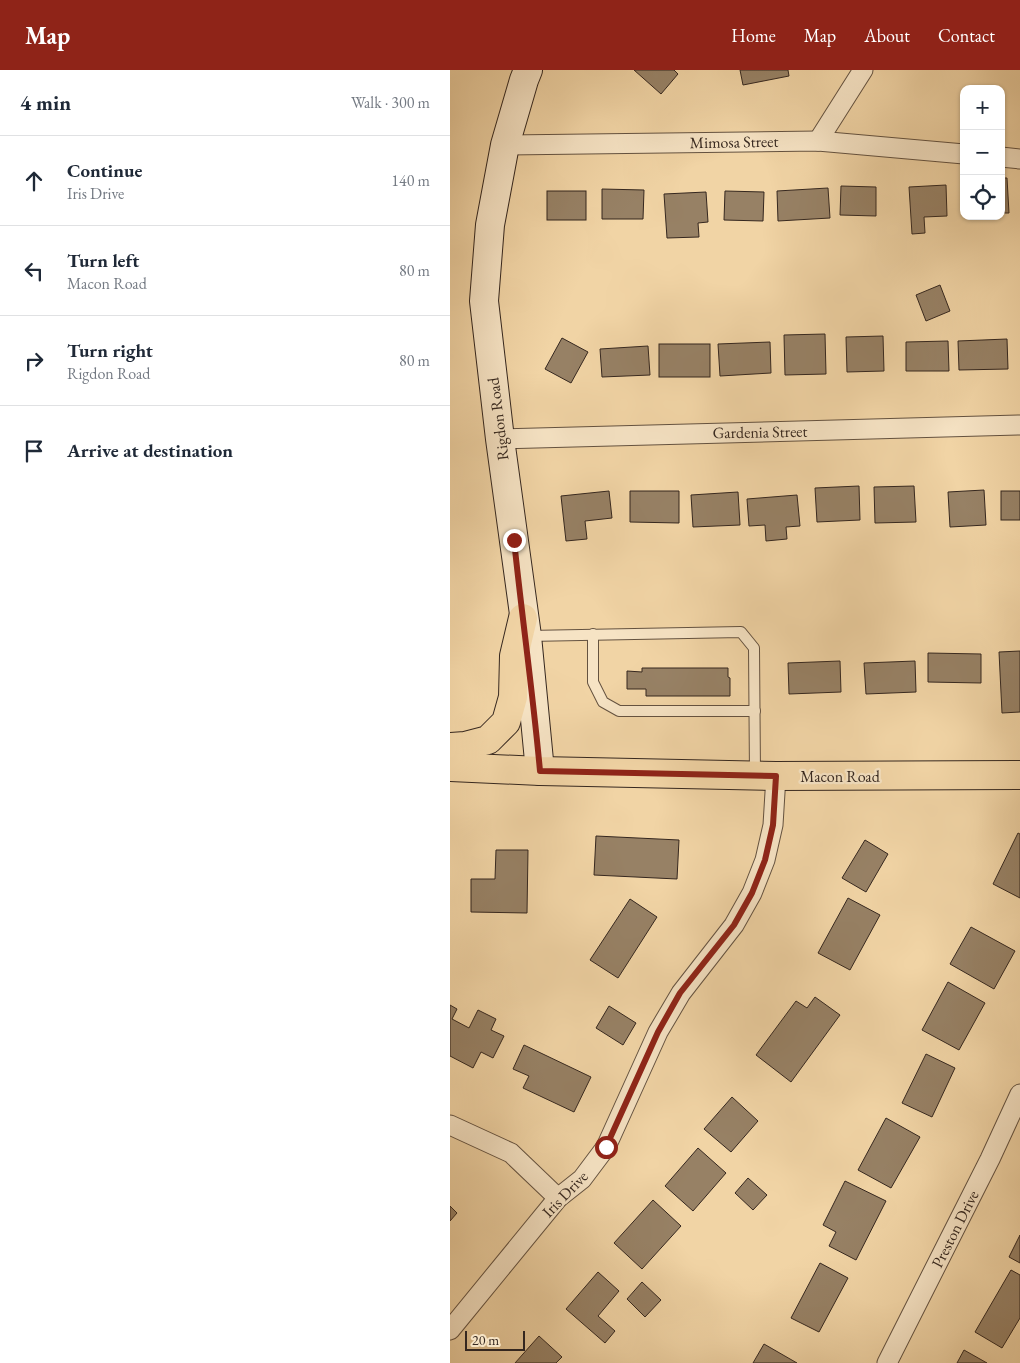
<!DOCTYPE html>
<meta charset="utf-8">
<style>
body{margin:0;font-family:"EB Garamond",serif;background:#f2f2f3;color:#1f2937}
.controls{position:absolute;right:15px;top:15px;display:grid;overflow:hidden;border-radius:10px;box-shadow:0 1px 4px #0004}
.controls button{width:45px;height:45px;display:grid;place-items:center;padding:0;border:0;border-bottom:1px solid #e0e1e3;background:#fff;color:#1f2937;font:25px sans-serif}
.scale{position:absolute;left:15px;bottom:12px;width:60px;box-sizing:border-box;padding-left:5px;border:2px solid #35271f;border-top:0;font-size:14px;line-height:18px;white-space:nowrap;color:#35271f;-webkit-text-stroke:4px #f6e3c4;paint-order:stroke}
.stop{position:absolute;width:15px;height:15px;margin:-11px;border:4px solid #8f2418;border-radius:50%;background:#fff}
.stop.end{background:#8f2418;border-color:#fff;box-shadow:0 1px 5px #0008}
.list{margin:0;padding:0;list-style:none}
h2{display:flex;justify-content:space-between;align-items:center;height:65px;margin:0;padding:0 20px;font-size:21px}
h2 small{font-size:16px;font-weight:400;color:#747a83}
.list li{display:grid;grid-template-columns:32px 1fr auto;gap:15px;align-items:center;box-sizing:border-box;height:90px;padding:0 20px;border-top:1px solid #e0e1e3}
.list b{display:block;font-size:19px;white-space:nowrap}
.list p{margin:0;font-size:16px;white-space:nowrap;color:#747a83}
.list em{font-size:16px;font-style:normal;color:#747a83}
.icon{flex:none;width:28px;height:28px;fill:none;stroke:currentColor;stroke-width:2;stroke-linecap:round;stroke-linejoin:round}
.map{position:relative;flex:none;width:570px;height:1293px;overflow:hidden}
header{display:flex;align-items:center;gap:30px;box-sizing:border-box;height:70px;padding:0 25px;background:#8f2418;color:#fff}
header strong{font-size:24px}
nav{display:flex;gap:28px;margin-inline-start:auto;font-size:18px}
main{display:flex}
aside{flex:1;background:#fff}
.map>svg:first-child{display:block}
.building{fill:#978165;stroke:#35271f}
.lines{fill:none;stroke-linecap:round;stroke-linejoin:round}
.lane-casing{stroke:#645240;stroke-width:12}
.street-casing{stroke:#645240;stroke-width:21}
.secondary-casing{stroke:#35271f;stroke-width:30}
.primary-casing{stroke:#35271f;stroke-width:30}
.lane{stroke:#f6e3c4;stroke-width:10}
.street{stroke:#f6e3c4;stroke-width:19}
.secondary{stroke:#f6e3c4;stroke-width:28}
.primary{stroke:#f1d4a5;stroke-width:28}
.route{stroke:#8f2418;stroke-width:6}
.labels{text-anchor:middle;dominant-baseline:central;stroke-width:4.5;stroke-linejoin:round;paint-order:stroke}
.street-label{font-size:16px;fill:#35271f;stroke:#f6e3c4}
</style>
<header>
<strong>Map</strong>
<nav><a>Home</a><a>Map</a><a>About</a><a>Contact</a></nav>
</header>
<main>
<aside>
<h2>4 min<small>Walk · 300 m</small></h2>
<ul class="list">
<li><svg class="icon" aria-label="ahead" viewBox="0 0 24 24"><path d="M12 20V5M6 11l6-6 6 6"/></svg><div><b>Continue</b><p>Iris Drive</p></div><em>140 m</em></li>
<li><svg class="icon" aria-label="left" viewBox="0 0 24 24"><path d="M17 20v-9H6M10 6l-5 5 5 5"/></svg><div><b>Turn left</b><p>Macon Road</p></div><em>80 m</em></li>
<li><svg class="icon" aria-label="right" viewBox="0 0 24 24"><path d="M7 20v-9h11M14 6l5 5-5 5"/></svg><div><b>Turn right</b><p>Rigdon Road</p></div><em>80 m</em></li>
<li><svg class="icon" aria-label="arrive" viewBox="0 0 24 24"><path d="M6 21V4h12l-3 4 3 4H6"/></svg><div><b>Arrive at destination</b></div></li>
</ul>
</aside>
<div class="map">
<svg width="570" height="1293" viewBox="0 0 570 1293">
<rect width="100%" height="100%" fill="#f1d4a5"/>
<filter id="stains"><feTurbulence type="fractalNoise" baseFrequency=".004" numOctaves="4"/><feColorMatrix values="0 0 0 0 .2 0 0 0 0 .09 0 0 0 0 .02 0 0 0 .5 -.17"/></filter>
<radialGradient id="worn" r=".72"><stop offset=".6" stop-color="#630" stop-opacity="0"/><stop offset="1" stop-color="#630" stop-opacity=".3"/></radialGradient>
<g class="building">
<path d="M 184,0 L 224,0 L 228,4 L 211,24 Z"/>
<path d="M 290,0 L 338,0 L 339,6 L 293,15 Z"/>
<path d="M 551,108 L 557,108 L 559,143 L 551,143 Z"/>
<path d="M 496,115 L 497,146 L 474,147 L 475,163 L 462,164 L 459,117 Z"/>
<path d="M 391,116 L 426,117 L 426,146 L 390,145 Z"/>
<path d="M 378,118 L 380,148 L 328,151 L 327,121 Z"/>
<path d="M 152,119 L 194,120 L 193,149 L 152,149 Z"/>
<rect x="97" y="121" width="39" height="29"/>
<path d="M 275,121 L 314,122 L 313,151 L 274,150 Z"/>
<path d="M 256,122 L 258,152 L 248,153 L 249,167 L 217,168 L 214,124 Z"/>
<path d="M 490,215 L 500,241 L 476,251 L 466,225 Z"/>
<path d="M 375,264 L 376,304 L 335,305 L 334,265 Z"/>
<path d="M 433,266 L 434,301 L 397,302 L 396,267 Z"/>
<path d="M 112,268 L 138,282 L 121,313 L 95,299 Z"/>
<path d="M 557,269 L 558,299 L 509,300 L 508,271 Z"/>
<path d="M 498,271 L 499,301 L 456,301 L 456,272 Z"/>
<path d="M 320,272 L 321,303 L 270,306 L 268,274 Z"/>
<rect x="209" y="274" width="51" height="33"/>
<path d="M 198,276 L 200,305 L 152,307 L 150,279 Z"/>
<path d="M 409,416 L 410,450 L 367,452 L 365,418 Z"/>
<path d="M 464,416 L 466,452 L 425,453 L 424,417 Z"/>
<path d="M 534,420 L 536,455 L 500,457 L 498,422 Z"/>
<path d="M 159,421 L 162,448 L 135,451 L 137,469 L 116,471 L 111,426 Z"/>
<path d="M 180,421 L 229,421 L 229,453 L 180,452 Z"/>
<rect x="551" y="421" width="19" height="29"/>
<path d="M 288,422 L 290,455 L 243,457 L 241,425 Z"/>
<path d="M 347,425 L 350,456 L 336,457 L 337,469 L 316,471 L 315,455 L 299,456 L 297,429 Z"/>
<path d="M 570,581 L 570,642 L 552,643 L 549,582 Z"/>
<path d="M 478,583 L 531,584 L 531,613 L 478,612 Z"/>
<path d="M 390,591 L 391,622 L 339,624 L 338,593 Z"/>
<path d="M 465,591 L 466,622 L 416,624 L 414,593 Z"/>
<path d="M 192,598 L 278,598 L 278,607 L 280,608 L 280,626 L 196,626 L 196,619 L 177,619 L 177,601 L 192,602 Z"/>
<path d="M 568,763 L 570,764 L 570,828 L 543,814 Z"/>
<path d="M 146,766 L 229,770 L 227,809 L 144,805 Z"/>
<path d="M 415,770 L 438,784 L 416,822 L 392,808 Z"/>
<path d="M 46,780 L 78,780 L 77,843 L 21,842 L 21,809 L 45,809 Z"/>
<path d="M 398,828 L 430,845 L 400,900 L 368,883 Z"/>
<path d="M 180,829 L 207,847 L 168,908 L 140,890 Z"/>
<path d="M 521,857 L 565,881 L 544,919 L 500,894 Z"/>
<path d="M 498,912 L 535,933 L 509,980 L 472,960 Z"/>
<path d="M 365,927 L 390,945 L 341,1012 L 306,985 L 346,931 L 357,938 Z"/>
<path d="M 0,935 L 7,939 L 2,949 L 19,958 L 28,940 L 46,949 L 41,960 L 54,966 L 43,988 L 31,982 L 23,998 L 0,986 Z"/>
<path d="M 159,936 L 186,953 L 173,975 L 146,958 Z"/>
<path d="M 74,975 L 141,1007 L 124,1042 L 73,1018 L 79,1006 L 63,999 Z"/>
<path d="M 476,984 L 505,998 L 482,1047 L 452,1033 Z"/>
<path d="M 282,1027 L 308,1051 L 281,1082 L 254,1059 Z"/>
<path d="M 436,1048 L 470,1067 L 441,1118 L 408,1100 Z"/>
<path d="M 248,1078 L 276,1103 L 243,1141 L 215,1116 Z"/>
<path d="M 298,1108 L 317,1125 L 303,1140 L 285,1123 Z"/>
<path d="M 395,1111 L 436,1131 L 406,1190 L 379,1176 L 386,1162 L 373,1155 Z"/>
<path d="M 203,1130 L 231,1156 L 192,1199 L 164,1173 Z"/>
<path d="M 0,1136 L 7,1143 L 0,1151 Z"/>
<path d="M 570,1165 L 570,1193 L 559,1187 Z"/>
<path d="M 370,1193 L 398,1208 L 369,1262 L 341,1248 Z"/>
<path d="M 561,1200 L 570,1205 L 570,1248 L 552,1278 L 525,1262 Z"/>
<path d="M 148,1202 L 169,1221 L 148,1246 L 165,1261 L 155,1273 L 116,1239 Z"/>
<path d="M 192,1212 L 211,1230 L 195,1247 L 177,1229 Z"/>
<path d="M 89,1266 L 112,1287 L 106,1293 L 65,1293 Z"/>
<path d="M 314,1274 L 347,1293 L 303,1293 Z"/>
<path d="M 514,1280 L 537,1293 L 507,1293 Z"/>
</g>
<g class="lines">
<g class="lane-casing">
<g id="lane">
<path d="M 143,564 L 143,612 L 153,632 L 169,641 L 305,641"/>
<path d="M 78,566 L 291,562 L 304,578 L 305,704"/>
</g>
</g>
<g class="street-casing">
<g id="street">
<path d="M 368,71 L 413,0"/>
<path d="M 55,75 L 368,71 L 514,84"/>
<path d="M 551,87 L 570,89"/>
<path d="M 50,369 L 570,355"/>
<path d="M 0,1055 L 61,1083 L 108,1128"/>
<path d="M 0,1260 L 108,1128 L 132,1109 L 156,1077 L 208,962 L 231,923 L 284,855 L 302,823 L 315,790 L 323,755 L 326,706"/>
<path d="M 437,1293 L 540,1089 L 570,1024"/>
</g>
</g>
<g class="secondary-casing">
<path id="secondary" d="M 78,0 L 74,10 L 55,75 L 40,155 L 34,231 L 50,369 L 77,566 L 90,701"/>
</g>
<g class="primary-casing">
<g id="primary">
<path d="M 0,677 L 15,676 L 38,670 L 56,652 L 63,627 L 64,586 L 73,548"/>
<path d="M 0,697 L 90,701 L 326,706 L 570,705"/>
</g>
</g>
<use href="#lane" class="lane"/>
<use href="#street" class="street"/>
<use href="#secondary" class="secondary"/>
<use href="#primary" class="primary"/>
</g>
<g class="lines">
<path class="route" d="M 64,470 C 72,547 83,624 90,701 L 326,706 L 323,755 L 315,790 L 302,823 L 284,855 L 230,923 L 208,962 L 156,1077"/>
</g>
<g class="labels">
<g class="street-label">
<text transform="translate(284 72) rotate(-1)">Mimosa Street</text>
<text transform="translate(48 349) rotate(-97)">Rigdon Road</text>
<text transform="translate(310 362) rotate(-1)">Gardenia Street</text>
<text x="390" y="706">Macon Road</text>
<text transform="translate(115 1124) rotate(-46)">Iris Drive</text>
<text transform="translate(505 1159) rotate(-63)">Preston Drive</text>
</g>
</g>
<rect width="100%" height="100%" filter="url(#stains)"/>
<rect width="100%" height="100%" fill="url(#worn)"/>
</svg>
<div class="controls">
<button>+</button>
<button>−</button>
<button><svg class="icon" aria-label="locate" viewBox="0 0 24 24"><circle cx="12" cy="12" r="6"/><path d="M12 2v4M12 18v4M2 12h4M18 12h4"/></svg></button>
</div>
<div class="scale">20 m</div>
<div class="stop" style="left:156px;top:1077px"></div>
<div class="stop end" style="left:64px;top:470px"></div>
</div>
</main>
